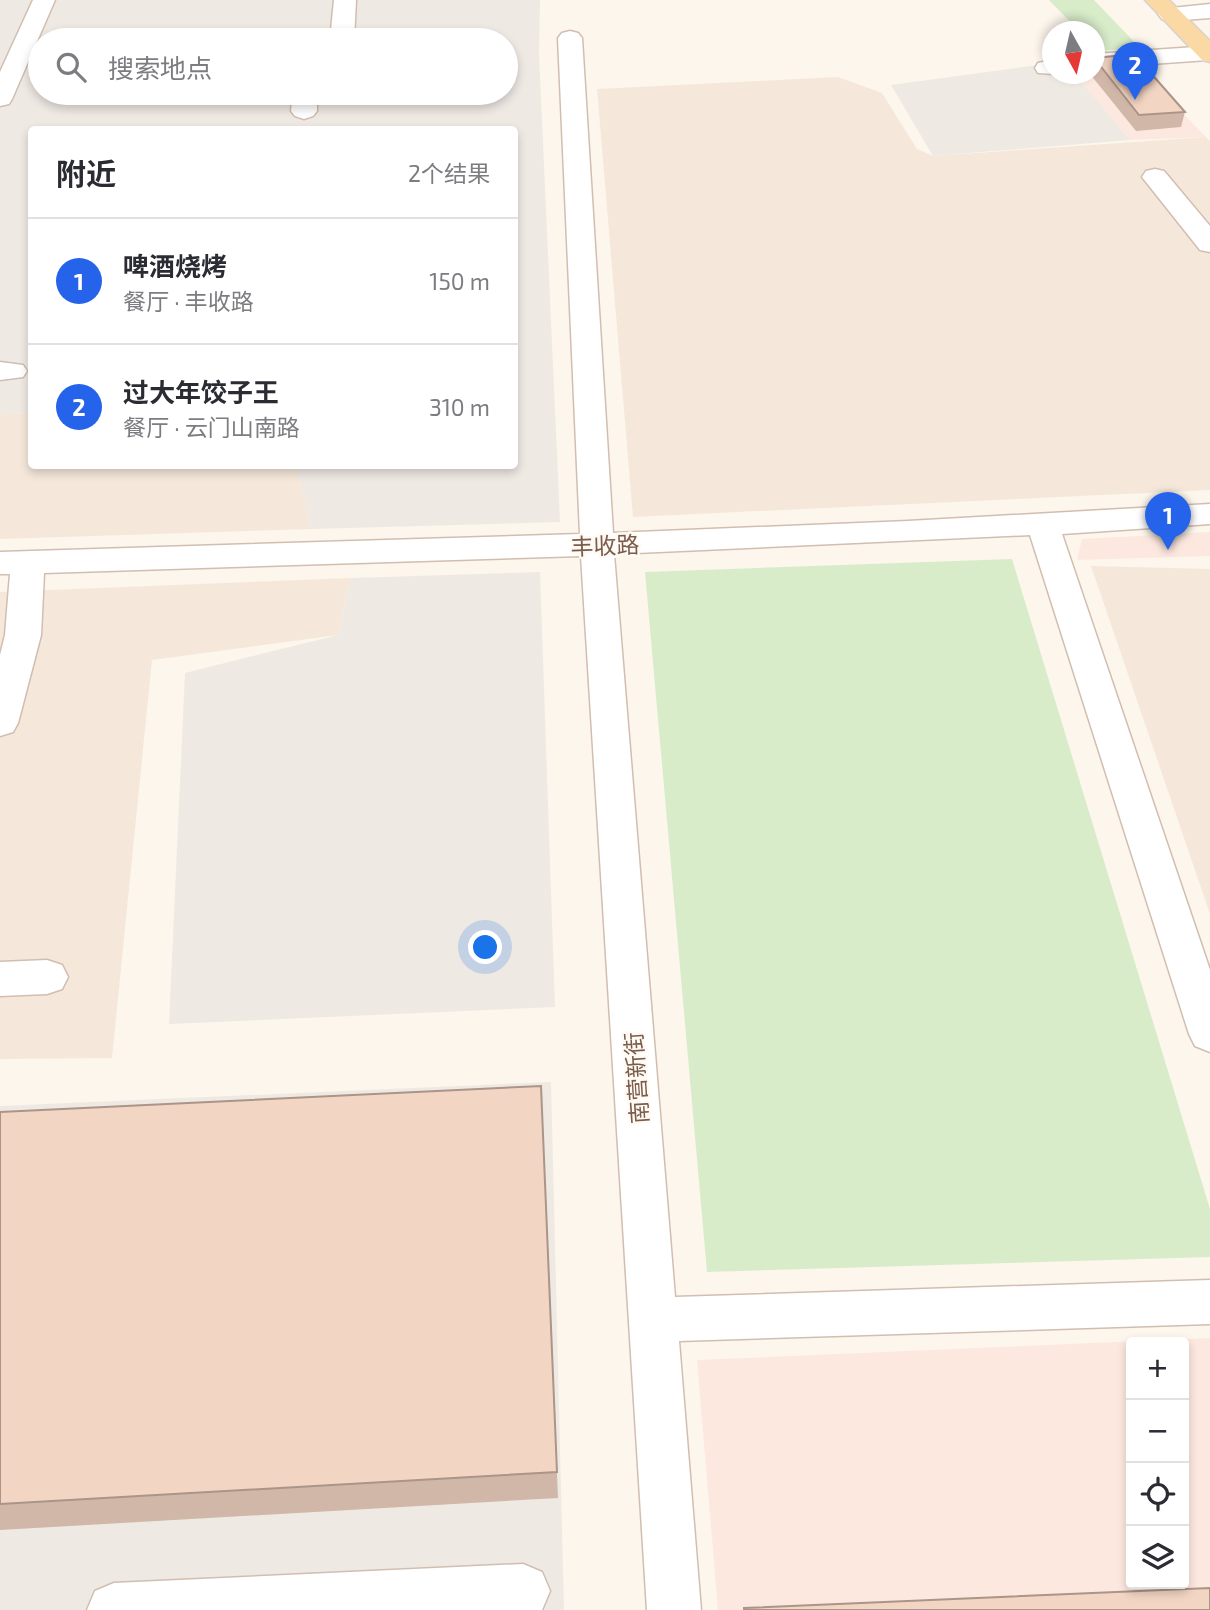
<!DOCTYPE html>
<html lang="zh">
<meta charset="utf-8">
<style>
body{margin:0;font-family:"Exo 2","Noto Sans SC",sans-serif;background:#f7f7f7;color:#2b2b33}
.controls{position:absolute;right:21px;bottom:21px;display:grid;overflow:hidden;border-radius:7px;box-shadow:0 4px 10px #0003}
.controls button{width:63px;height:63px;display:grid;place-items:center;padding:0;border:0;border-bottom:2px solid #e1e1e2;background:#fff;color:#2b2b33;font:35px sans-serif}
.compass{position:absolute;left:1042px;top:21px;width:63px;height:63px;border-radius:50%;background:#fff;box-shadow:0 4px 10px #0003;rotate:172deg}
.you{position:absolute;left:486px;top:948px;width:24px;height:24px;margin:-18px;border:5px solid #fff;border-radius:50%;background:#1a73e8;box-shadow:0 0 0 10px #1a73e833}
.badge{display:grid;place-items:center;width:46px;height:46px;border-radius:50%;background:#2563eb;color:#fff;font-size:23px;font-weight:700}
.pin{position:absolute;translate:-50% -58px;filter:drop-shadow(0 2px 4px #0008)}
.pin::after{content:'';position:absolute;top:37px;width:24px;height:21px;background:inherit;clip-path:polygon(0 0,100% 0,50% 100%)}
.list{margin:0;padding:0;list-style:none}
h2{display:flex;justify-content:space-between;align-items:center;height:91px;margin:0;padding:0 28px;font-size:30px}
h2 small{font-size:23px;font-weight:400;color:#7c7c81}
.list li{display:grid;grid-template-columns:46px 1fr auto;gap:21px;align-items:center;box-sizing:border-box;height:126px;padding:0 28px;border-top:2px solid #e1e1e2}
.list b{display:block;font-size:26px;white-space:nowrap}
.list p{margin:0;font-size:23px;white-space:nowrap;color:#7c7c81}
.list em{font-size:23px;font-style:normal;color:#7c7c81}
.icon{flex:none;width:38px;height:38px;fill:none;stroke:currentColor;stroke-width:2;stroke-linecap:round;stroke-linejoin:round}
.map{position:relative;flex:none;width:1210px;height:1610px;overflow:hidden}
.search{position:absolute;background:#fff;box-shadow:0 4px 10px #0003;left:28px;top:28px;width:490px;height:77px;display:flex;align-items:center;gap:18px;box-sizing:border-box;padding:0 24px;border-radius:38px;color:#7c7c81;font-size:26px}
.panel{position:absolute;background:#fff;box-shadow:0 4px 10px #0003;left:28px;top:126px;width:490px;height:343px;border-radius:7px}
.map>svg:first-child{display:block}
.residential{fill:#f5e8da}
.commercial{fill:#fde8e0;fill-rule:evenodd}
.industrial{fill:#efe9e4;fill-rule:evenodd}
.green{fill:#d8ecc9}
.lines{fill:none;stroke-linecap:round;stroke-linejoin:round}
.minor-casing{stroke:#d1beb0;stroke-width:3}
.major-casing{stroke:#dad1cd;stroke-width:3}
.minor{fill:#fff;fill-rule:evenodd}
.major{fill:#fbd9a5;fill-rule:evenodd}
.wall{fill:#d1b7a8}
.building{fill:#f3d5c3;stroke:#aa9588;stroke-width:2}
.labels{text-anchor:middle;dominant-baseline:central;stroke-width:5;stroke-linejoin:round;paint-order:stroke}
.street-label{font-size:23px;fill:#7a5c4d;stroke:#fffaf3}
</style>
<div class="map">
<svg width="1210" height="1610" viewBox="0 0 1210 1610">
<rect width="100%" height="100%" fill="#fdf6ec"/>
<g class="residential">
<path d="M 838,77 L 882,93 L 917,149 L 933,156 L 1206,137 L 1210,141 L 1210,490 L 633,517 L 597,89 Z"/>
<path d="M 31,412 L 32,466 L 297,466 L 311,529 L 0,539 L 0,413 Z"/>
<path d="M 1091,566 L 1210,569 L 1210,914 Z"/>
<path d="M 351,578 L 338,635 L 152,660 L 112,1058 L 0,1059 L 0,592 Z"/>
</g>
<g class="commercial">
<path d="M 1131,61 L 1206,137 L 1130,140 L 1075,74 L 1094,74 Z"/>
<path d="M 1210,532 L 1210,556 L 1077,560 L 1082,539 Z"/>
<path d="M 1210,1338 L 1210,1610 L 718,1610 L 697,1360 ZM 1131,1342 L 1184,1342 L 1184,1584 L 1131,1584 Z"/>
</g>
<g class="industrial">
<path d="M 0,0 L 540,0 L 539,54 L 560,522 L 311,529 L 297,466 L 514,466 L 514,130 L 32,130 L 31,412 L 0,413 ZM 40,40 L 506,40 L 506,93 L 40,93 Z"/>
<path d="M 1052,63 L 1052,74 L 1075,74 L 1130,140 L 933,156 L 891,85 Z"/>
<path d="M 540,572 L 555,1007 L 169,1024 L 185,673 L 338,635 L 351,578 Z"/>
<path d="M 551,1082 L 564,1610 L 0,1610 L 0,1106 Z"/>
</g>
<g class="green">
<path d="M 1049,0 L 1094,0 L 1140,48 L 1097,51 L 1095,48 L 1094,32 L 1079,31 Z"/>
<path d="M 1012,559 L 1210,1209 L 1210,1257 L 707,1272 L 645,572 Z"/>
</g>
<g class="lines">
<g class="minor-casing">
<g id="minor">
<path d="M 33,0 L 55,0 L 12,99 L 9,104 L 0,106 L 0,72 Z"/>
<path d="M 334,0 L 356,0 L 354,40 L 330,40 Z"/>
<path d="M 1210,4 L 1210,18 L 1170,21 L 1162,19 L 1158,14 L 1162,9 Z"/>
<path d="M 570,31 L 578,33 L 582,38 L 613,533 L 908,521 L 1210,504 L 1210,524 L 1062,534 L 1210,970 L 1210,1052 L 1195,1046 L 1189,1034 L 1030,535 L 614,554 L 675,1297 L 1210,1280 L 1210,1324 L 679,1341 L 701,1610 L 647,1610 L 581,556 L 44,573 L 41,635 L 18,723 L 13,732 L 0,736 L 0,655 L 5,635 L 10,574 L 0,574 L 0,552 L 580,534 L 558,38 L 562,33 Z"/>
<path d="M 1210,46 L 1208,60 L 1094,68 L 1094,54 Z"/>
<path d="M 1052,60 L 1052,74 L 1055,74 L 1038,73 L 1035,68 L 1038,63 Z"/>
<path d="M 293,93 L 317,93 L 317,111 L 313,116 L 304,119 L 295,116 L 291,111 Z"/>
<path d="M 1155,169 L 1164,171 L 1210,226 L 1210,252 L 1200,250 L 1142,177 L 1146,171 Z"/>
<path d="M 0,362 L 23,365 L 27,371 L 23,377 L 0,380 Z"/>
<path d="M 47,960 L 62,965 L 68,977 L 62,989 L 47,994 L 0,996 L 0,962 Z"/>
<path d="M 523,1564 L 542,1572 L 550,1591 L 542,1610 L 87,1610 L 95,1591 L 114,1583 Z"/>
</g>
</g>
<g class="major-casing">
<path id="major" d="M 1145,0 L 1169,0 L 1210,41 L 1210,62 L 1202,60 Z"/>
</g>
<use href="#minor" class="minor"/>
<use href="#major" class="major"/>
</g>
<g class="wall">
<path d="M 1095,58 L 1185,112 L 1181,127 L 1136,131 L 1090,74 L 1095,74 Z"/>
<path d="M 541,1086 L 558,1498 L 0,1530 L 0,1112 Z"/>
</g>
<g class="building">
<path d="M 1134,54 L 1185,112 L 1139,115 L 1095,59 L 1095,58 Z"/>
<path d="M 541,1086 L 557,1472 L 0,1504 L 0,1112 Z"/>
<path d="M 1210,1588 L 1210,1610 L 744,1610 L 744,1608 Z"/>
</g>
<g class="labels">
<g class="street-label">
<text transform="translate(605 545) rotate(-2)">丰收路</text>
<text transform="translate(636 1078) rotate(-94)">南营新街</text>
</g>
</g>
</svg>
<div class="controls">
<button>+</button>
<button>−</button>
<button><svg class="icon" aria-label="locate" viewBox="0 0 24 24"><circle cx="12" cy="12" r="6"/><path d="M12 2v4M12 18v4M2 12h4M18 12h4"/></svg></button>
<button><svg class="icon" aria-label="layers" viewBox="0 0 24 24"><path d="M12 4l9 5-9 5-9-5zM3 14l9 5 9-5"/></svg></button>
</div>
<svg class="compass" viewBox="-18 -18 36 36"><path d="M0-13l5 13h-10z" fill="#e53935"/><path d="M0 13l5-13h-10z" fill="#7c7c81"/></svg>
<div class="you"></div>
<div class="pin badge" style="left:1168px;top:550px">1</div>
<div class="pin badge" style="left:1135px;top:100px">2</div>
<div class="search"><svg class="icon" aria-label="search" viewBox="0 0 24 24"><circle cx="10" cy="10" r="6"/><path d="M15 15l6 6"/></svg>搜索地点</div>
<section class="panel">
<h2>附近<small>2个结果</small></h2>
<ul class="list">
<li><span class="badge">1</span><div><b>啤酒烧烤</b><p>餐厅 · 丰收路</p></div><em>150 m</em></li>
<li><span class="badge">2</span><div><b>过大年饺子王</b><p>餐厅 · 云门山南路</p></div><em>310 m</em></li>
</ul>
</section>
</div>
